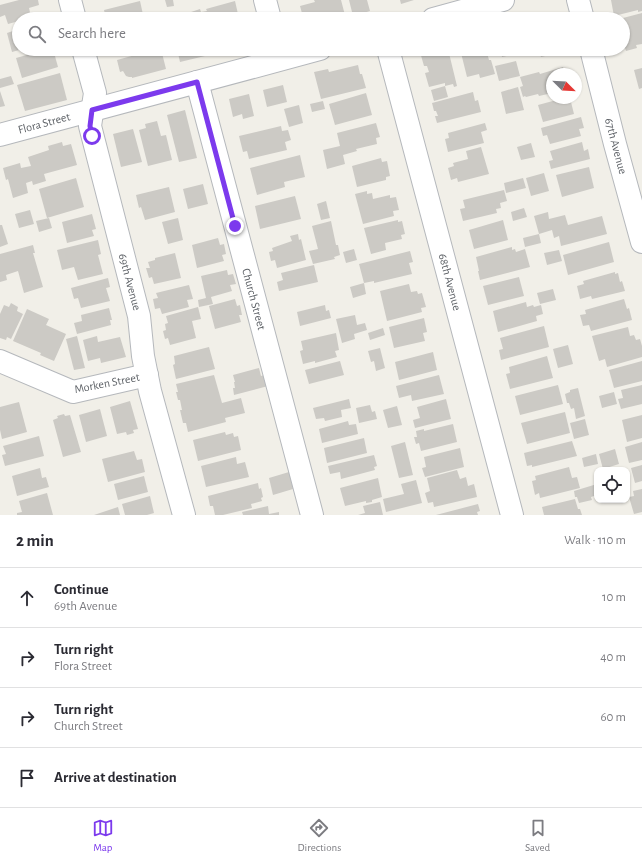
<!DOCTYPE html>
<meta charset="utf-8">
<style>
body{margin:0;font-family:"Alegreya Sans",sans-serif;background:#f2f2f3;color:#2b2b33}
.controls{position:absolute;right:12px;bottom:12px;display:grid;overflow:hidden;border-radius:8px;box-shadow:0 1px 3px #0004}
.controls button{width:36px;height:36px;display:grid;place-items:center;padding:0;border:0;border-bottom:1px solid #e1e1e2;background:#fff;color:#2b2b33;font:20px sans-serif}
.compass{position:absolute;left:546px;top:68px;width:36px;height:36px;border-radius:50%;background:#fff;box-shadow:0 1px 3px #0004;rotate:114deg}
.stop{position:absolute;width:12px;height:12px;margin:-9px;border:3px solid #7c3aed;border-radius:50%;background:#fff}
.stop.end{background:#7c3aed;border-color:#fff;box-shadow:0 1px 4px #0008}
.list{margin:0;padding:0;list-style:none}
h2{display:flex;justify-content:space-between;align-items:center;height:52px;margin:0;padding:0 16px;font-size:17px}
h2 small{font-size:13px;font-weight:400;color:#7c7c81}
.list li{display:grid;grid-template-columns:26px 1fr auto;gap:12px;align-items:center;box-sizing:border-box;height:60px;padding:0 16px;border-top:1px solid #e1e1e2}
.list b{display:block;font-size:15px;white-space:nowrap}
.list p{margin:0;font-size:13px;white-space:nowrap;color:#7c7c81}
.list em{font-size:13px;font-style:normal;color:#7c7c81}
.icon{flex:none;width:22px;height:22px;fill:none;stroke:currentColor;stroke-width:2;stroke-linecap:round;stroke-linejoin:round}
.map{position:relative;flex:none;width:642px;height:515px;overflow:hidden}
.search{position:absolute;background:#fff;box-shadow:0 1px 3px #0004;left:12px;right:12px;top:12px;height:44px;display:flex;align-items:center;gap:10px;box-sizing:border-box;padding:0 14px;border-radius:22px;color:#7c7c81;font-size:15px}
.sheet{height:292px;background:#fff}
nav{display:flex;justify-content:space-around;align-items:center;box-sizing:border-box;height:56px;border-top:1px solid #e1e1e2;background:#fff;font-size:11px;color:#7c7c81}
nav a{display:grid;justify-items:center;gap:2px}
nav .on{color:#7c3aed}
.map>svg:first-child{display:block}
.building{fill:#cccac5}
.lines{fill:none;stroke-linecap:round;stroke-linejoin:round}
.minor-casing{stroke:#b5b8bc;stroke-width:24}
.minor{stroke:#fff;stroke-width:22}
.route{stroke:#7c3aed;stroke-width:5}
.labels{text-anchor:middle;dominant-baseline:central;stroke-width:3.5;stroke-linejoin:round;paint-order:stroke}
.street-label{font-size:12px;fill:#5f6368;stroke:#fff}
</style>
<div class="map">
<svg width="642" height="515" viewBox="0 0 642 515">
<rect width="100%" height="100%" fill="#f1efe8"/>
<g class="building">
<path d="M 19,0 L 38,0 L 39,5 L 29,8 L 31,17 L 25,19 L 19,19 L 19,21 L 8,24 L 5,15 L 0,17 L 0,5 Z"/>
<path d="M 165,0 L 173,0 L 174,6 L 167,7 Z"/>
<path d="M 314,0 L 341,0 L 346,19 L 298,19 L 303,17 L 300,6 L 315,2 Z"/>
<path d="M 349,0 L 367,0 L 370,11 L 353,16 Z"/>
<path d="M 400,0 L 414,0 L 401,4 Z"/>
<path d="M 611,0 L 642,0 L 642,11 L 638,12 L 638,10 L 614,16 Z"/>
<path d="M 140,1 L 144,19 L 106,19 L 104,10 Z"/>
<path d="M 235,1 L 238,14 L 240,13 L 241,19 L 177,19 L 186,16 L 185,14 L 200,9 L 201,12 L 207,11 L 206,9 Z"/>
<path d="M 642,13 L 642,44 L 636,45 L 637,48 L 626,51 L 623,41 L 623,18 Z"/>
<path d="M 549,15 L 550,19 L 536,19 Z"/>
<path d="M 19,29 L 19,50 L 12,52 L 7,33 Z"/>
<path d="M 48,49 L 53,49 L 58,67 L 22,78 L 16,58 Z"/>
<path d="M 113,49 L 138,49 L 138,50 L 115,55 Z"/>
<path d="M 157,49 L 161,49 L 166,69 L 132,78 L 132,77 L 129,77 L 126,76 L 123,71 L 120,72 L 117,60 Z"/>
<path d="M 177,49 L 230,49 L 230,50 L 180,62 Z"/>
<path d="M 431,49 L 448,49 L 457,86 L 454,87 L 453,84 L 445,86 L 448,97 L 434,101 L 431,90 L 445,86 L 445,83 L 429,87 L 425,73 L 429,72 L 427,66 L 424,66 L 420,52 Z"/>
<path d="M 460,49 L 486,49 L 489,60 L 491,60 L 495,74 L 480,78 L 479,74 L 467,77 Z"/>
<path d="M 500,49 L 532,49 L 532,50 L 502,57 Z"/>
<path d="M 538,49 L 561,49 L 562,52 L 541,57 Z"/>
<path d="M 516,61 L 520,76 L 499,81 L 495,66 Z"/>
<path d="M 358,65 L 360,74 L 362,74 L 366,88 L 321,99 L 314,72 L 328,69 L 329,72 Z"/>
<path d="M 563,67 L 565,74 L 552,74 L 552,93 L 539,96 L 538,94 L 526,97 L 525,96 L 523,97 L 520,87 L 523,86 L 520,77 L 539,72 L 540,74 Z"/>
<path d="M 642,68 L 642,88 L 639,89 L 634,70 Z"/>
<path d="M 60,73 L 67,100 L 25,111 L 17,85 Z"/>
<path d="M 11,76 L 14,84 L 0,88 L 0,79 Z"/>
<path d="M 283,85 L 287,102 L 267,107 L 263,90 Z"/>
<path d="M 518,87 L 524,110 L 506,114 L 501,92 Z"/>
<path d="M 0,91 L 5,106 L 0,107 Z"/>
<path d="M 473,92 L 475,101 L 478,100 L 481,112 L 437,123 L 435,116 L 438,116 L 436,111 L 434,111 L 432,103 Z"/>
<path d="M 366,93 L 372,115 L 335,125 L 329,104 Z"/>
<path d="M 249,94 L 254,116 L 243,119 L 242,114 L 233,117 L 229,99 Z"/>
<path d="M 564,98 L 570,98 L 574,114 L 543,122 L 538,105 Z"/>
<path d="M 323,101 L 325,109 L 312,112 L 310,104 Z"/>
<path d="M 299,105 L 303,123 L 289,127 L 284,109 Z"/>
<path d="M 185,110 L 197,158 L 179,162 L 167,115 Z"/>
<path d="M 581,117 L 584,128 L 579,129 L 581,136 L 550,144 L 547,135 L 543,136 L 541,128 Z"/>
<path d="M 157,121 L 161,136 L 166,135 L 172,160 L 148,166 L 139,130 L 146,128 L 145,124 Z"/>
<path d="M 376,123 L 380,137 L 376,138 L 377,144 L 356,149 L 357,151 L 343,155 L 345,164 L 327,169 L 323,150 L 340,146 L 337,133 Z"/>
<path d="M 485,123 L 487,130 L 481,132 L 484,143 L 448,152 L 445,139 L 449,138 L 448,133 Z"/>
<path d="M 281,126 L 282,131 L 288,130 L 291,140 L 285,142 L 287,150 L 249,159 L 247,151 L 243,152 L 239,136 Z"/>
<path d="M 133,129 L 142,162 L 121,167 L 113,134 Z"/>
<path d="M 62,142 L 63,146 L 71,144 L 77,165 L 44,174 L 46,181 L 33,185 L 32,181 L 26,183 L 28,193 L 13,198 L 8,179 L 6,180 L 3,168 L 20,163 L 21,168 L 31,166 L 28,157 L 49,150 L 48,146 Z"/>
<path d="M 582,142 L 584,151 L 588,149 L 590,159 L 551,169 L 549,161 L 553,160 L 550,151 Z"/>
<path d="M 531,143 L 535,157 L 521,160 L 517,147 Z"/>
<path d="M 481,147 L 489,174 L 458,182 L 457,178 L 451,180 L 448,168 L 454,166 L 453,163 L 468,159 L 466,151 Z"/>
<path d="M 300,155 L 305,177 L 284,182 L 285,187 L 257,195 L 250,168 Z"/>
<path d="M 381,158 L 382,162 L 387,161 L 390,176 L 386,177 L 386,180 L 357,187 L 352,166 Z"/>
<path d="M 589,167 L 594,188 L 562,197 L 556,175 Z"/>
<path d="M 544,173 L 549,191 L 531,196 L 526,178 Z"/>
<path d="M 76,178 L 84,207 L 47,218 L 39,189 Z"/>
<path d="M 523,178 L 526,188 L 506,193 L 504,183 Z"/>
<path d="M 203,184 L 208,204 L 188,209 L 183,189 Z"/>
<path d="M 169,187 L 175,212 L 145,220 L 141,207 L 139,208 L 136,195 Z"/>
<path d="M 504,190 L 507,201 L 500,203 L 501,208 L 496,209 L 497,213 L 463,221 L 460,209 L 465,208 L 463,200 Z"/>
<path d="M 367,191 L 367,194 L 372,193 L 373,199 L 390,195 L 390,198 L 396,197 L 399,210 L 393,211 L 394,216 L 363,224 L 355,194 Z"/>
<path d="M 295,196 L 301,219 L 260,229 L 255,206 Z"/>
<path d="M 326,201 L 330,218 L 321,220 L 317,204 Z"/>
<path d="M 524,208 L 527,217 L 513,221 L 511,212 Z"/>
<path d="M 30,210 L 34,224 L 19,228 L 15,214 Z"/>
<path d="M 548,212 L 549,219 L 565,215 L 568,225 L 602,216 L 607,234 L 561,246 L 559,236 L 554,238 L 552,230 L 539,234 L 541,243 L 525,247 L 523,238 L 539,234 L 534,216 Z"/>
<path d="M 92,214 L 96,229 L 92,230 L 94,236 L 67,243 L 62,222 Z"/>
<path d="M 49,218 L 52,228 L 39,232 L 36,221 Z"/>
<path d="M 178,218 L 183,240 L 168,244 L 162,222 Z"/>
<path d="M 398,220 L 398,222 L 402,221 L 405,234 L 401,235 L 402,239 L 385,243 L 386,250 L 371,254 L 364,228 Z"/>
<path d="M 503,220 L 508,240 L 474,249 L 469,230 Z"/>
<path d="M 331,221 L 336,245 L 338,245 L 340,255 L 334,257 L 335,259 L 313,264 L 309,251 L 318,249 L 312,226 Z"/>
<path d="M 0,225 L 2,225 L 8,244 L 0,247 Z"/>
<path d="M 298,234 L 299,240 L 301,239 L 306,260 L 277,268 L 275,260 L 271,261 L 269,252 L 273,251 L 272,248 L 292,241 L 290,236 Z"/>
<path d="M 218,238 L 220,245 L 224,244 L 226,254 L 222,255 L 224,261 L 197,268 L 192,245 Z"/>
<path d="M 98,240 L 101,254 L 98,255 L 103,274 L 78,280 L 74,267 L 62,270 L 57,250 Z"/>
<path d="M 609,242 L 614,262 L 568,275 L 563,255 Z"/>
<path d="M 33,245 L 35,253 L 33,253 L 43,287 L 24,293 L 18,271 L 6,275 L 7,280 L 0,282 L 0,254 Z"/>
<path d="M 512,247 L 512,250 L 515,249 L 516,252 L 525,249 L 530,267 L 480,280 L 478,271 L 479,271 L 476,257 Z"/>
<path d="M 354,249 L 357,260 L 346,263 L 343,252 Z"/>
<path d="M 559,250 L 562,261 L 547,265 L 544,253 Z"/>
<path d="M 410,251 L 413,262 L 409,263 L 412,274 L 374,283 L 374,281 L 364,283 L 366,294 L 353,298 L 350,287 L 364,283 L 359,264 Z"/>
<path d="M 175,253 L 181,278 L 154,284 L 152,277 L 149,278 L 146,268 L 150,268 L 148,262 L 155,260 L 155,258 Z"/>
<path d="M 314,265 L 318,282 L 279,291 L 277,282 L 283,280 L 281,273 Z"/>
<path d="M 227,270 L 228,275 L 233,274 L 236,284 L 230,285 L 232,291 L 211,297 L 213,304 L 199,307 L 198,300 L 206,298 L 201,276 Z"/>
<path d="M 615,272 L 615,274 L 618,273 L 620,282 L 622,281 L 625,291 L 592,299 L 591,296 L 580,299 L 577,286 L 584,284 L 583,281 Z"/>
<path d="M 519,277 L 524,296 L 488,305 L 483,286 Z"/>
<path d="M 108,278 L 110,287 L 106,288 L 110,301 L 81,308 L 78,298 L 74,299 L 71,288 Z"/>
<path d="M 409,284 L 411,292 L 417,291 L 418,294 L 422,293 L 426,307 L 421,308 L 422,312 L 387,321 L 380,291 Z"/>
<path d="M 189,285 L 193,299 L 187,300 L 189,307 L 162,314 L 160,308 L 155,309 L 153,299 L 158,298 L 156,293 Z"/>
<path d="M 553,289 L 556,300 L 540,304 L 537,293 Z"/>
<path d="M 235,299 L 237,306 L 240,305 L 242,315 L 239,315 L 241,322 L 215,329 L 209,306 Z"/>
<path d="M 624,299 L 627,309 L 629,308 L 632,320 L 591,331 L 589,325 L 583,326 L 580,315 L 586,314 L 585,310 Z"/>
<path d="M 526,302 L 527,307 L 533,305 L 534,307 L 541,305 L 543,314 L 536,316 L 537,321 L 498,332 L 493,311 Z"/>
<path d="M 11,303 L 18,307 L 17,311 L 23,314 L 11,339 L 7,337 L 6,340 L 0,338 L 0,314 L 4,305 L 9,307 Z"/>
<path d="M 325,305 L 326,311 L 329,310 L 331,318 L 300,326 L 297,312 Z"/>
<path d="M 198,307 L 201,319 L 192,321 L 196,338 L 170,345 L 168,338 L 165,339 L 163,331 L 166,330 L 165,324 L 168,323 L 166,316 Z"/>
<path d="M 109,308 L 112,320 L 110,320 L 111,325 L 77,334 L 74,323 L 82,321 L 81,315 Z"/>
<path d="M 27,309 L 49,319 L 46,325 L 66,334 L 54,361 L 40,355 L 41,353 L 13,341 Z"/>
<path d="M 355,315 L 357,325 L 365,323 L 367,330 L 354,334 L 355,339 L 342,343 L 336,319 Z"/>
<path d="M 424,318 L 427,332 L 423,333 L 425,341 L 394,348 L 389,327 Z"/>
<path d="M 544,326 L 549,347 L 501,360 L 499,350 L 503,349 L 500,338 Z"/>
<path d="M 628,327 L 630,336 L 634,335 L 636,340 L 640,339 L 642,346 L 642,357 L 607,367 L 605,359 L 599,361 L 592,336 Z"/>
<path d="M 383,328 L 385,335 L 370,340 L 368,333 Z"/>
<path d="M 336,333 L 339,350 L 335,351 L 337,357 L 315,363 L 315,361 L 303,364 L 300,351 L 303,350 L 301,341 Z"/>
<path d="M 77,336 L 85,368 L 74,370 L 66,339 Z"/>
<path d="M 97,336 L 98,342 L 120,337 L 126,357 L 101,363 L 100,358 L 88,361 L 83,340 Z"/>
<path d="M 568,345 L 573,364 L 558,368 L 553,349 Z"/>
<path d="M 209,347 L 215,369 L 176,379 L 173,365 L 175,364 L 174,356 Z"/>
<path d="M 380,348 L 385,368 L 376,371 L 374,361 L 371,362 L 368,351 Z"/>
<path d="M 433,352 L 437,370 L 399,380 L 395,362 Z"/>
<path d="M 547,356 L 553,378 L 510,389 L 506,374 L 510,373 L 509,367 Z"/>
<path d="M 340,361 L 344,375 L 309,384 L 305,370 Z"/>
<path d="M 642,361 L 642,381 L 614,388 L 609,370 Z"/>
<path d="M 259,368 L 261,376 L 264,375 L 268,386 L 234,395 L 233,388 L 235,388 L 234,382 L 235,382 L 233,375 Z"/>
<path d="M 214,375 L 222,403 L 241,398 L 245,413 L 225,418 L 226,422 L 188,432 L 186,423 L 183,423 L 180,410 L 182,410 L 180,400 L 178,400 L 176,392 L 178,392 L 176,384 Z"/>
<path d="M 439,375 L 444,394 L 412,401 L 411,395 L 399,398 L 396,386 Z"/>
<path d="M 558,385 L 563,404 L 520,415 L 515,396 Z"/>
<path d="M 642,385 L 642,404 L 621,409 L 618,399 L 623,398 L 621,390 Z"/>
<path d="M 578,388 L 585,416 L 576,419 L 574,408 L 571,409 L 569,403 L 567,403 L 565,394 L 570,392 L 570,390 Z"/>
<path d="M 614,392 L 617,404 L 602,408 L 599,396 Z"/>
<path d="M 349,399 L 351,408 L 341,410 L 342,417 L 325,421 L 324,418 L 316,419 L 313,408 Z"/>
<path d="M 446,399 L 451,419 L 415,428 L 413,420 L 420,418 L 417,407 Z"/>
<path d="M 130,401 L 138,429 L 133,430 L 134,433 L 127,435 L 126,432 L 117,434 L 110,407 Z"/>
<path d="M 19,402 L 27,432 L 2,439 L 0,430 L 0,407 Z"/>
<path d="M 370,405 L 372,412 L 375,411 L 377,419 L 359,423 L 356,408 Z"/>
<path d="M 397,406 L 402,425 L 388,428 L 383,410 Z"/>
<path d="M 100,409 L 107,436 L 86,442 L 79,415 Z"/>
<path d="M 565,412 L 570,433 L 527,444 L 521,423 Z"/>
<path d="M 64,414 L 65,416 L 70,415 L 81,452 L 63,457 L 53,420 L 58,418 L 57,416 Z"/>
<path d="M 642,415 L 642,438 L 627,442 L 622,420 Z"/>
<path d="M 585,419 L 589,435 L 574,439 L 570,423 Z"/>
<path d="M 348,421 L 349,425 L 356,424 L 358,434 L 322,443 L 319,429 Z"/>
<path d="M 453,424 L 457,442 L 421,451 L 419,443 L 416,444 L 414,437 L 417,437 L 416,431 L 424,429 L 424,431 Z"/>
<path d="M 225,432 L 226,435 L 233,433 L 234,437 L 238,436 L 241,450 L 198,461 L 193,440 Z"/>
<path d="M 39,436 L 44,456 L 5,466 L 2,455 L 6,454 L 3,446 Z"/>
<path d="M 364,438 L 367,453 L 327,463 L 324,448 Z"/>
<path d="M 572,441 L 577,456 L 532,467 L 532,465 L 527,466 L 524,453 Z"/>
<path d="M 405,442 L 413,475 L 399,478 L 391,446 Z"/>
<path d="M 642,442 L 642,460 L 629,463 L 625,447 Z"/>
<path d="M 460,448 L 464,467 L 425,477 L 422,468 L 426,467 L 424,457 Z"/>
<path d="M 615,449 L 619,464 L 603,469 L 599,454 Z"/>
<path d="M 134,451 L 137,460 L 142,459 L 145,472 L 108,482 L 102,459 Z"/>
<path d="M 596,454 L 598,464 L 584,467 L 582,458 Z"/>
<path d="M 374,455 L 377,466 L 374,467 L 375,470 L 341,479 L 340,472 L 330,474 L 328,466 Z"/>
<path d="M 236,457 L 237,464 L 245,462 L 249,477 L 206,487 L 201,466 Z"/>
<path d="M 642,465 L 642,481 L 635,483 L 631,468 Z"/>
<path d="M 569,467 L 572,478 L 577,477 L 580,488 L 540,498 L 539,493 L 535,495 L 532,481 L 536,480 L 535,476 Z"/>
<path d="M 40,468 L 42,478 L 46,477 L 49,487 L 17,496 L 12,476 Z"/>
<path d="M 457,470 L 460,479 L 466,477 L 468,486 L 474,484 L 477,497 L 434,507 L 433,502 L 428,503 L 425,493 L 430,491 L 427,478 Z"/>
<path d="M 289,472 L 293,489 L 273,495 L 269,478 Z"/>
<path d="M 144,476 L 148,492 L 118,500 L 114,484 Z"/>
<path d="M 378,478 L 382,497 L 372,500 L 372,502 L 366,503 L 366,501 L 345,506 L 340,488 Z"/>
<path d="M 416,480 L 422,503 L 386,512 L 383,499 L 404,494 L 401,484 Z"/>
<path d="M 258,483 L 259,489 L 261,488 L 263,497 L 261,498 L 262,501 L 251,504 L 252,508 L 223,515 L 215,515 L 213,506 L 210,506 L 208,496 Z"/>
<path d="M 597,484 L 597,495 L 591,497 L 592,500 L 579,503 L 577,497 L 575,497 L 574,491 Z"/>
<path d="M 642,489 L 642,512 L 634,514 L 629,497 L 634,496 L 633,491 Z"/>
<path d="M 47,493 L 53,515 L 17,515 L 17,513 L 22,512 L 19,501 Z"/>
<path d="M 150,496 L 154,513 L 147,515 L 125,515 L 122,504 Z"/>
<path d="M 575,499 L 578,509 L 580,509 L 582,515 L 544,515 L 542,507 Z"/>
<path d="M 380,502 L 383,515 L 358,515 L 365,513 L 363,506 Z"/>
<path d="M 478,504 L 480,511 L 477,512 L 478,515 L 436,515 Z"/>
<path d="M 268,506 L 269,514 L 279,512 L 279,515 L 243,515 L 242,512 Z"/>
<path d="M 118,507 L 120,515 L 94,515 Z"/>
</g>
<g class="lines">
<g class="minor-casing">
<g id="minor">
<path d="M 70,0 L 75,19"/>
<path d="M 265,0 L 270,19"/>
<path d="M 578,0 L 583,19"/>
<path d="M 433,19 L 503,0"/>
<path d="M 83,49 L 95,93 L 90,126 L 139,316 L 143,356 L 150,391 L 184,515"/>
<path d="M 388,49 L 512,515"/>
<path d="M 591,49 L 615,144 L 642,242"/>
<path d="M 197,82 L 312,515"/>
<path d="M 0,135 L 320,49"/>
<path d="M 0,361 L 73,392 L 147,375"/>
</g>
</g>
<use href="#minor" class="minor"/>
</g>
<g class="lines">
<path class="route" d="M 92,136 L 90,126 L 92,110 L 197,82 L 235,226"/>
</g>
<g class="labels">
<g class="street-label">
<text transform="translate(44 123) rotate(-15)">Flora Street</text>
<text transform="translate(616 146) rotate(75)">67th Avenue</text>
<text transform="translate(130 282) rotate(75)">69th Avenue</text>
<text transform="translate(450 282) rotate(75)">68th Avenue</text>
<text transform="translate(254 299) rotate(75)">Church Street</text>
<text transform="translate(107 383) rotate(-11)">Morken Street</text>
</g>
</g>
</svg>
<div class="controls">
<button><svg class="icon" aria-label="locate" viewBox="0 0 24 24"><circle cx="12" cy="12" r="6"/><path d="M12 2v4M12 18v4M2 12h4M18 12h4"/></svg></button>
</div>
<svg class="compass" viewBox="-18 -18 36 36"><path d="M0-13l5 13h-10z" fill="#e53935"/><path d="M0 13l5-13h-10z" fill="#7c7c81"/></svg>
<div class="stop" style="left:92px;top:136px"></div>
<div class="stop end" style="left:235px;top:226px"></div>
<div class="search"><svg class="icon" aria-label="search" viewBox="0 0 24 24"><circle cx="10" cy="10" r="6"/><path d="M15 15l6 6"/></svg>Search here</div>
</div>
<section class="sheet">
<h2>2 min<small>Walk · 110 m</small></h2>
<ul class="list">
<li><svg class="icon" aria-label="ahead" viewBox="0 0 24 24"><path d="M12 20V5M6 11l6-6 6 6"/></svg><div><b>Continue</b><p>69th Avenue</p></div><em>10 m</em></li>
<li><svg class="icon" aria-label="right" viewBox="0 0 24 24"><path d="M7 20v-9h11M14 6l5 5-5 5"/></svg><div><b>Turn right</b><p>Flora Street</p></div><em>40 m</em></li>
<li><svg class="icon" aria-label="right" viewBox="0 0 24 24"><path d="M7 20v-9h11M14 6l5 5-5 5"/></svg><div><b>Turn right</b><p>Church Street</p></div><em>60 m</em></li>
<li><svg class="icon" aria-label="arrive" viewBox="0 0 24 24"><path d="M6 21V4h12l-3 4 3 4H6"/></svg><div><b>Arrive at destination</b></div></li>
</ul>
</section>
<nav>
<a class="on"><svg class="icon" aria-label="map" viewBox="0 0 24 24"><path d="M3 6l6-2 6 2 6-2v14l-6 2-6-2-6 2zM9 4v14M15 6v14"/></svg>Map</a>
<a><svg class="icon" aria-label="directions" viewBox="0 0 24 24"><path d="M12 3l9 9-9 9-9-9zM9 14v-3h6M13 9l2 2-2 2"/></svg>Directions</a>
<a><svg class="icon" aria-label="saved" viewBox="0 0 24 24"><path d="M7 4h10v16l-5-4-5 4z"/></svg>Saved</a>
</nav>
